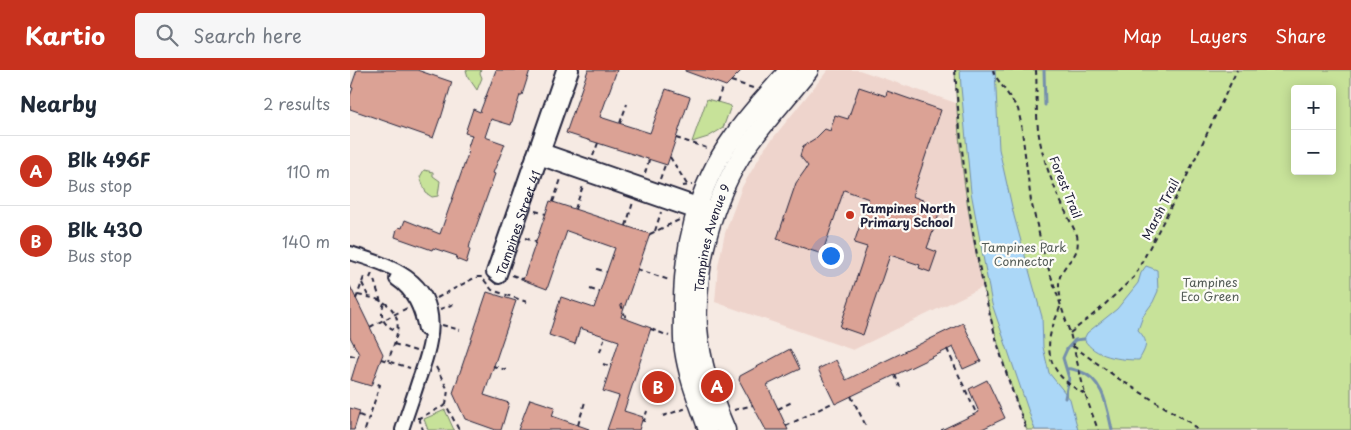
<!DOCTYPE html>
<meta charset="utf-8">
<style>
body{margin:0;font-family:"Playpen Sans",sans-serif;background:#f6f6f7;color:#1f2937}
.controls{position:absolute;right:15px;top:15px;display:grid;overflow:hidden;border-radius:5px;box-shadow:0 2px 12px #0003}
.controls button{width:45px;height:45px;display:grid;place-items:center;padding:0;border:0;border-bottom:1px solid #e0e1e3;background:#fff;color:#1f2937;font:25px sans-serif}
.you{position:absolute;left:480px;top:185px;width:18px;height:18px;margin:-12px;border:4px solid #fff;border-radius:50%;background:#1a73e8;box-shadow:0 0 0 8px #1a73e833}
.badge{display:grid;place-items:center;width:32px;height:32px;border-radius:50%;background:#c8321e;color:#fff;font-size:16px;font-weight:700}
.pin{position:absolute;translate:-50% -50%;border:2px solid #fff;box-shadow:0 1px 5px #0006}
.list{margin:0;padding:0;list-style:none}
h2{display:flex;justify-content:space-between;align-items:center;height:65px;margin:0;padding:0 20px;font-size:21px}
h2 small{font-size:16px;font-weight:400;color:#747a83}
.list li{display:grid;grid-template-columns:32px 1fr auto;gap:15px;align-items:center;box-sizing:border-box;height:70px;padding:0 20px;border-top:1px solid #e0e1e3}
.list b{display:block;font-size:19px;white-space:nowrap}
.list p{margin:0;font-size:16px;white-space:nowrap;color:#747a83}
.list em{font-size:16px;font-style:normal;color:#747a83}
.icon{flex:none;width:28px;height:28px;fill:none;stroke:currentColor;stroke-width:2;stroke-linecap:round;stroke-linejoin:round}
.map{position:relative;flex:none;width:1001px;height:360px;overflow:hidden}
header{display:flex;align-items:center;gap:30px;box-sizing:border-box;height:70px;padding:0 25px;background:#c8321e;color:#fff}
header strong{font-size:24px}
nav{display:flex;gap:28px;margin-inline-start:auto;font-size:18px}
.search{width:350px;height:45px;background:#f6f6f7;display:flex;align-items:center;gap:12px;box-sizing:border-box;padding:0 18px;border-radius:5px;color:#747a83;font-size:19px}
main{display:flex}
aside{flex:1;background:#fff}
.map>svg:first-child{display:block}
.built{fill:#eed4cc}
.green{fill:#c7e299;stroke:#74826a;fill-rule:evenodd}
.water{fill:#abd7f7;stroke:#748fac}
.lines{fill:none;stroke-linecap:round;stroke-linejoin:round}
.stream{stroke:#748fac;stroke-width:3}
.building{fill:#dba295;stroke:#22223b}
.minor-casing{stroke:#22223b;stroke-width:16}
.secondary-casing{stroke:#22223b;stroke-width:21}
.path{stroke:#22223b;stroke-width:2;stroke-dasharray:5 4;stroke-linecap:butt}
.minor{stroke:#fdfcf7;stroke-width:12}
.secondary{stroke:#fdfcf7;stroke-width:18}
.poi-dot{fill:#c8321e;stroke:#fdfcf7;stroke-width:2}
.labels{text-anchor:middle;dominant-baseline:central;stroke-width:4.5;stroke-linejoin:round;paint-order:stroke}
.street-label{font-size:12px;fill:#22223b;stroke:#fdfcf7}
.poi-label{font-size:12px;font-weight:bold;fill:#22223b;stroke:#fdfcf7;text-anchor:start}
.park-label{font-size:12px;fill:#545c57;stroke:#fdfcf7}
</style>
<header>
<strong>Kartio</strong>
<div class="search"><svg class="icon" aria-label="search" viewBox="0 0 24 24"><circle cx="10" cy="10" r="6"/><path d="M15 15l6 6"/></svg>Search here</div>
<nav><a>Map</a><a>Layers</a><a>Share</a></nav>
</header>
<main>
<aside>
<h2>Nearby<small>2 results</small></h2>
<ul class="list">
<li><span class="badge">A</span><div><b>Blk 496F</b><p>Bus stop</p></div><em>110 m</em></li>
<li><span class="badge">B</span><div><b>Blk 430</b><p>Bus stop</p></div><em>140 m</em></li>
</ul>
</aside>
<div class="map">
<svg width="1001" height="360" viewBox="0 0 1001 360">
<rect width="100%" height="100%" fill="#f6eae3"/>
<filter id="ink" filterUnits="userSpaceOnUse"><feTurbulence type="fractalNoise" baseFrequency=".02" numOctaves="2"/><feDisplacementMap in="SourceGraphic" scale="10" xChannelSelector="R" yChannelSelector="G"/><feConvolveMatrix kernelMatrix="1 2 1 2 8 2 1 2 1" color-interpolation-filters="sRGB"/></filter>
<g filter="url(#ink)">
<path class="built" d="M 478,0 L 509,0 L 606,33 L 616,127 L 633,217 L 503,280 L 365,232 L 368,196 L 375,163 L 392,117 L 415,78 Z"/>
<g class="green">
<path d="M 116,0 L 131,0 L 130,3 L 132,8 L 127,20 L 118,7 Z"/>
<path d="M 605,0 L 1001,0 L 1001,360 L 677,360 C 633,245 609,123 605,0 ZM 945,19 L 982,19 L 982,101 L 945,101 Z"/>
<path d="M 357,29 L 381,36 L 373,58 L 358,67 L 342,72 Z"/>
<path d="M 74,100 L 83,102 L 83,106 L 90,111 L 88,126 L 82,127 L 76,123 L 70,107 Z"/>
<path d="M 95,340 L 104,360 L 78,360 L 74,349 Z"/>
</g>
<g class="water">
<path d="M 610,0 L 645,0 L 649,79 L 664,146 L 692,247 L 693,277 L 699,303 L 720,329 L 728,360 L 685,360 L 642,234 L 621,122 L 611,17 Z"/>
<path d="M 796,196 L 807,200 L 808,221 L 803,232 L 793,246 L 788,260 C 799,272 797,276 789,290 C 771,290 744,287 734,269 L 737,263 L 767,239 L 788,213 L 791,203 Z"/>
</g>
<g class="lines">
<g class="stream">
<path d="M 694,0 L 695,35"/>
<path d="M 717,299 C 722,298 724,300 729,301 C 754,309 757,338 762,360"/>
<path d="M 715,328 L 719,308 L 713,288 L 717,279 L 725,270 L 734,269"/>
</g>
</g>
<g class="building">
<path d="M 7,0 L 67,0 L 102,12 L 91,48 L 90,48 L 83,68 L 0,39 L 0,26 L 3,18 L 1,17 Z"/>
<path d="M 146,0 L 180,0 L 172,25 L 170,25 L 161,55 L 141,49 L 135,67 L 155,74 L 143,103 L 145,104 L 120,174 L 119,179 L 120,180 L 116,193 L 106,189 L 107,186 L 83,178 L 82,180 L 45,167 L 47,159 L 49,157 L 52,158 L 55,150 L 90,164 L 119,81 L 117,80 L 122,65 L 115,63 L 123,39 L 130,42 Z"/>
<path d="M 238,0 L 267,0 L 250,47 L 300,63 L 316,19 L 340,27 L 317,95 L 216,63 Z"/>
<path d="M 335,0 L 392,0 L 376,16 L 335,1 Z"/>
<path d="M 509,17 L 536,26 L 537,21 L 591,40 L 562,126 L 578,132 L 578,134 L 591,139 L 577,178 L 587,182 L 580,202 L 569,198 L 570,195 L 540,185 L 513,265 L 490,257 L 517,177 L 504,173 L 519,129 L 494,120 L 472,184 L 427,169 L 446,113 L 458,96 L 450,86 L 453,76 L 466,68 L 475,59 L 480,61 L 485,45 L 498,49 Z"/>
<path d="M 200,131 L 300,164 L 271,247 L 301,258 L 274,341 L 293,347 L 289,360 L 257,360 L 269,326 L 253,321 L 269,271 L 230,258 L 225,274 L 199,265 L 211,227 L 244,238 L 265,178 L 217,161 L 197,219 L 173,210 Z"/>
<path d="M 0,216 L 33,284 L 21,316 L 1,310 L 9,284 L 0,267 Z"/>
<path d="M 137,222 L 166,231 L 134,325 L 159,333 L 151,360 L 146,360 L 115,349 L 103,323 Z"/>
<path d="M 613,253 L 631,291 L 613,299 L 603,277 L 485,334 L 468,299 L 486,290 L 496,310 Z"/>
<path d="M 440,279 L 450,299 L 417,315 L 438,360 L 416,360 L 389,310 L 390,306 Z"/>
<path d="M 637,310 L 655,348 L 630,360 L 591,360 L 629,342 L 619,319 Z"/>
<path d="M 180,329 L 205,337 L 202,346 L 239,359 L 239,360 L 168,360 Z"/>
<path d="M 0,338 L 10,341 L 4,360 L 0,360 Z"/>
</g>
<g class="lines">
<g class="minor-casing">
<g id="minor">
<path id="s1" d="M 213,0 L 143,202 L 149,207 L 222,0"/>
<path d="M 186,78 L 356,137"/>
<path d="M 183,86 L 353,145"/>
<path d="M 0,183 C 19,189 40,195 57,207 C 95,234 81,276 68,312 C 63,328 57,344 52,360"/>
<path d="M 46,209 C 64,221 71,239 75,259"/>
</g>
</g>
<g class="secondary-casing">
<g id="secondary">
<path d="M 358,360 C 349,334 338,308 334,280 C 332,268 333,255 333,243 C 332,181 346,118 383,67 C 399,43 420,22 439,0"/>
<path id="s2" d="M 376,360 C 362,328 351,293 348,258 C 345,195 362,129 397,77 C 416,50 439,26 459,0"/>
</g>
</g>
<g class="path">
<path d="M 605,0 C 614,123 630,245 677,360"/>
<path d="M 643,0 L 644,4 L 668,39 L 671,53 L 681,131 L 695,188 L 720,263 L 735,324 L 748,360"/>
<path d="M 686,0 C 687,19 686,39 688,59 C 693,97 710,131 727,165 C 731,187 718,188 711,204 C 707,213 710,223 711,232"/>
<path d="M 381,11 L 403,18"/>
<path d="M 367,32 L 373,15"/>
<path d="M 270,53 L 277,34"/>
<path d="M 326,68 L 360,79"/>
<path d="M 243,86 L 248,73"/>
<path d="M 320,87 L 338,116"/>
<path d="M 295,103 L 299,90"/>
<path d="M 310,109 L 315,95"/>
<path d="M 332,116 L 342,115"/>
<path d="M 203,132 L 211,109"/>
<path d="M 225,139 L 233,116"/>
<path d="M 185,141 L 196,144"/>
<path d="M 276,156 L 283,132"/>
<path d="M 305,161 L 311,142"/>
<path d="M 300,164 L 329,150"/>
<path d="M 175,168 L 186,172"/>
<path d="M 247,199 L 257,202"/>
<path d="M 287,199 L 319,210"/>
<path d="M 162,205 L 173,209"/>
<path d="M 20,208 L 23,201"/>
<path d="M 24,210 L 31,232"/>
<path d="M 134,210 L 142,220 L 177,232"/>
<path d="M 12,213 L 19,228"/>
<path d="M 240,219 L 250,222"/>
<path d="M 8,225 C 16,227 28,228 35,233 C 57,248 45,271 38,291"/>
<path d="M 87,228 L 126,207 L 134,207"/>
<path d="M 6,229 L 14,207"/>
<path d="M 34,233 C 29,247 33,256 48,261"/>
<path d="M 271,234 L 276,249"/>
<path d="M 710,237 C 707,246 702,256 700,266 C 695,295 712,312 735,324"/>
<path d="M 90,239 L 104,234"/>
<path d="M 92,255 L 110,260"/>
<path d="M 20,257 L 57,238"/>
<path d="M 301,259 L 319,266"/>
<path d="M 720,263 L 749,240 L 784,207 L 835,110 L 887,0"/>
<path d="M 44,274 L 66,281"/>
<path d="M 723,276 L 769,309 L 842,354 L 847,360"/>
<path d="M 597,279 L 626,343"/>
<path d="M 250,282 L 255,266"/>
<path d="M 0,285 L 8,287"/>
<path d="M 31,289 L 60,298"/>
<path d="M 253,294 L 261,297"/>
<path d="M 143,296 L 156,300"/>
<path d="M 86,297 L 98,320 L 96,335"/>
<path d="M 545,305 L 550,317"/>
<path d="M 501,326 L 516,356"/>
<path d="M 428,339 L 442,332"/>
<path d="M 384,340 L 403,335"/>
<path d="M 9,345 L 19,349"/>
<path d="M 313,346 L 337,338"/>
<path d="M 67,348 L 69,348 L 96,335 L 109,360"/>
<path d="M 69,348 L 73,360"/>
<path d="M 292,350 L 294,351 L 297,341"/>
<path d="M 228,355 L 235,332"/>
<path d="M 436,356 L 484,332"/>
<path d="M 15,360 L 30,315 L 23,312"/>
</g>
<use href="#minor" class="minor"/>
<use href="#secondary" class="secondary"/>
</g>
</g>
<circle class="poi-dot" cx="500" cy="145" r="5"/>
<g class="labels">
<g class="street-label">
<text transform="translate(716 117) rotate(68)">Forest Trail</text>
<text transform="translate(810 139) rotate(-63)">Marsh Trail</text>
<text stroke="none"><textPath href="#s1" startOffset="279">Tampines Street 41</textPath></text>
<text stroke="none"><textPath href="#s2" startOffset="198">Tampines Avenue 9</textPath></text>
</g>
<g class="poi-label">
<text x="510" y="138">Tampines North<tspan x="510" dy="14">Primary School</tspan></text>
</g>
<g class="park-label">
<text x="674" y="177">Tampines Park<tspan x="674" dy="14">Connector</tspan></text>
<text x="860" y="212">Tampines<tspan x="860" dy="14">Eco Green</tspan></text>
</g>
</g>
</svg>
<div class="controls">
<button>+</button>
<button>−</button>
</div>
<div class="you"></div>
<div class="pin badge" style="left:367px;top:316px">A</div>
<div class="pin badge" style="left:308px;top:317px">B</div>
</div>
</main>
